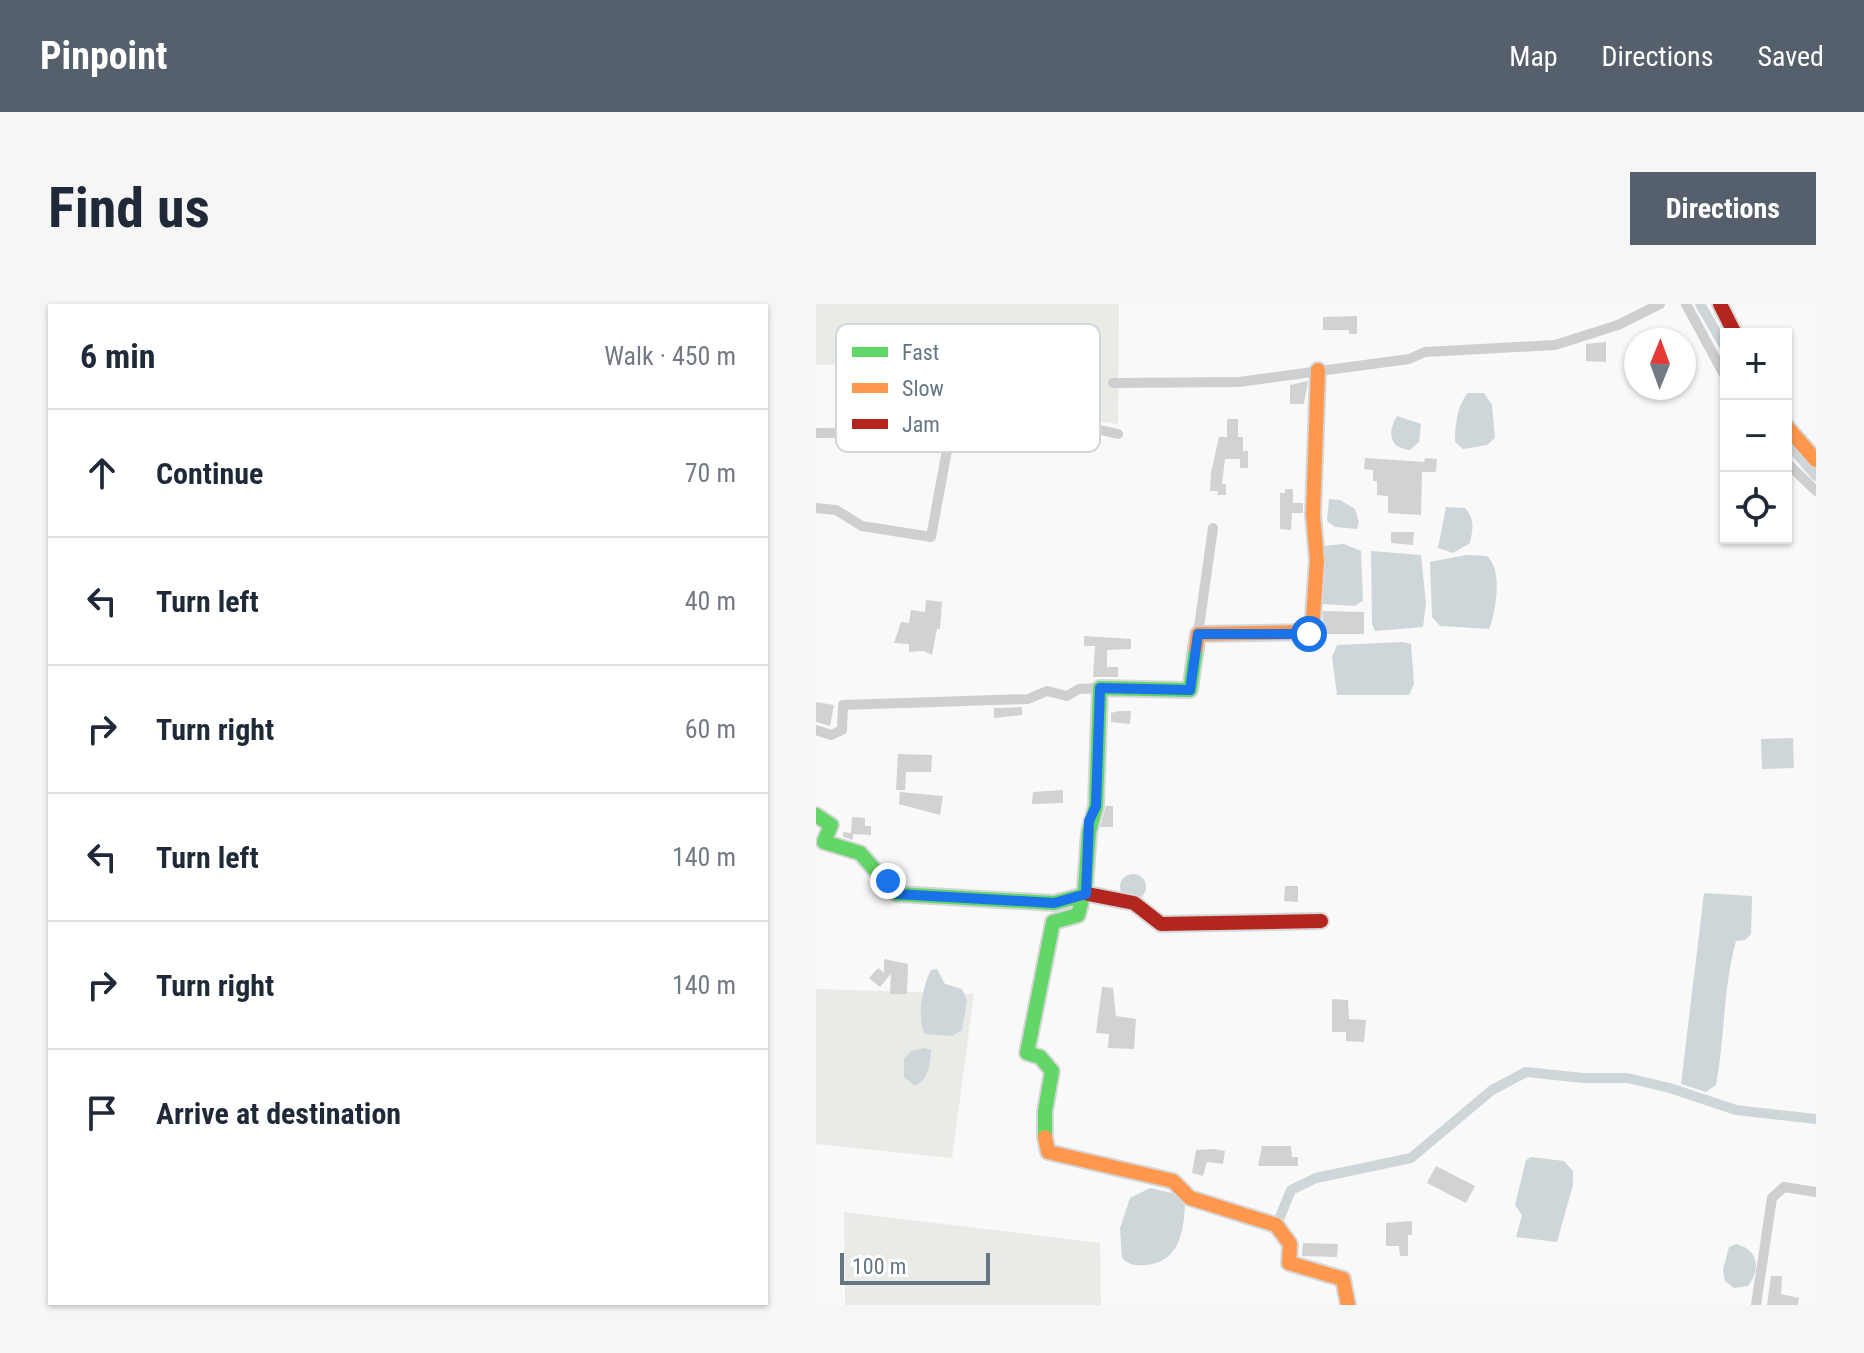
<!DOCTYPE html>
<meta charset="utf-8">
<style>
body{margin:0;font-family:"Roboto Condensed",sans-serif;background:#f6f6f7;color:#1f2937}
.controls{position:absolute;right:24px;top:24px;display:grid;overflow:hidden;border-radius:0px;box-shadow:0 2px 6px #0004}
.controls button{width:72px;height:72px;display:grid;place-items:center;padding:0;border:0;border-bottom:2px solid #e0e1e3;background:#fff;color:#1f2937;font:40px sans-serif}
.compass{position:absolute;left:808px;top:24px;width:72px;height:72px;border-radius:50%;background:#fff;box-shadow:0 2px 6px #0004;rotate:1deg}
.scale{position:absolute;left:24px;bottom:20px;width:150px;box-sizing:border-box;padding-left:8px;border:4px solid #657683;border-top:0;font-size:22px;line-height:28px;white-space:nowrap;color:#657683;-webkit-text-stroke:6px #fff;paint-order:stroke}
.stop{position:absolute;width:24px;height:24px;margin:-18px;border:6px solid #1a73e8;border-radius:50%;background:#fff}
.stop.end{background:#1a73e8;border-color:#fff;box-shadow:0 2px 8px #0008}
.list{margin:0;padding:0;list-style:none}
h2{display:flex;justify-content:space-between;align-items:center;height:104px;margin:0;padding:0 32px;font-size:34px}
h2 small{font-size:26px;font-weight:400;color:#747a83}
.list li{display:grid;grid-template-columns:52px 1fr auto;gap:24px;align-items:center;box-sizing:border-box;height:128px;padding:0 32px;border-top:2px solid #e0e1e3}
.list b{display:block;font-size:30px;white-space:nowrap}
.list em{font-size:26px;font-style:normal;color:#747a83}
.icon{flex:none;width:44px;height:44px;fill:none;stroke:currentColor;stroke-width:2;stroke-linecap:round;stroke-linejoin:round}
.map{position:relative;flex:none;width:1000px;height:1001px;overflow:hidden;border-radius:0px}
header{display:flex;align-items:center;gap:48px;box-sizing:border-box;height:112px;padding:0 40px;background:#56606c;color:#fff}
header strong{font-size:38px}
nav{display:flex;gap:44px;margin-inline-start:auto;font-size:28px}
.intro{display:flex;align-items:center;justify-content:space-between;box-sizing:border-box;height:192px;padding:0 48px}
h1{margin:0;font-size:56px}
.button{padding:20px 36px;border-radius:0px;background:#56606c;color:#fff;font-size:28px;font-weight:700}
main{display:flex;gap:48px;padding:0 48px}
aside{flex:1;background:#fff;border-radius:0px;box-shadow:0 2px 6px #0004}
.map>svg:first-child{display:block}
.green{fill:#e8ebe6}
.water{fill:#ced6d9}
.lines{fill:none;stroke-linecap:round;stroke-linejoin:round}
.canal{stroke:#ced6d9;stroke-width:10}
.building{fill:#d0d2d3}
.fast-casing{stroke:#d5d6d7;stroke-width:18}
.slow-casing{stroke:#d5d6d7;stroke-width:18}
.jam-casing{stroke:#d5d6d7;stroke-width:18}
.street{stroke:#cecfd0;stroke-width:10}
.fast{stroke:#63d668;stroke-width:14}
.slow{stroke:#ff974d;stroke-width:14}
.jam{stroke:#b3261e;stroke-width:14}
.route{stroke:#1a73e8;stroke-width:10}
.key{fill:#fff;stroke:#d1d6da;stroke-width:2}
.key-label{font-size:22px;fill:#657683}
</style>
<header>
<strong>Pinpoint</strong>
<nav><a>Map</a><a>Directions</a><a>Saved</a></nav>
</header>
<div class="intro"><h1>Find us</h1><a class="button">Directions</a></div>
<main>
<aside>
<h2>6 min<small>Walk · 450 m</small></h2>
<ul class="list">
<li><svg class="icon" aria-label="ahead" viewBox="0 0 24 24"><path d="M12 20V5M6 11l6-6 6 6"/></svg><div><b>Continue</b></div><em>70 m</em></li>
<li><svg class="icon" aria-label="left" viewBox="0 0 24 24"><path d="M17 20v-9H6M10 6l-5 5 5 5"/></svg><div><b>Turn left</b></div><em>40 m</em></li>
<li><svg class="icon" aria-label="right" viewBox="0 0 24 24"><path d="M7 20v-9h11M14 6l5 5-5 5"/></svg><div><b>Turn right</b></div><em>60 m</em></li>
<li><svg class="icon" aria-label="left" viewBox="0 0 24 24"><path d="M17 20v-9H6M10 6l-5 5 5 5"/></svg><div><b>Turn left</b></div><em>140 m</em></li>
<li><svg class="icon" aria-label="right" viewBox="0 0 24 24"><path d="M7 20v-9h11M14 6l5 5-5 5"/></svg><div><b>Turn right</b></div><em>140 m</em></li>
<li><svg class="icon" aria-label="arrive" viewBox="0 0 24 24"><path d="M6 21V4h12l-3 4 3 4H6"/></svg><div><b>Arrive at destination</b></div></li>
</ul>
</aside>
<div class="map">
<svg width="1000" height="1001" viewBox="0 0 1000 1001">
<rect width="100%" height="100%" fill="#f9f9f9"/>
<g class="green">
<path d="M 0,0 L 303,0 L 302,120 L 101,91 L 98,58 L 0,61 Z"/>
<path d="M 0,685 L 158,690 L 136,854 L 0,840 Z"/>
<path d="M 28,908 L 284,939 L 285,1001 L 29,1001 Z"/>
</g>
<g class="water">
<path d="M 652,89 L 668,89 L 676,101 L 679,134 L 671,141 L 647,145 L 639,138 C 639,122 641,101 652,89 Z"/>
<path d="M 581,112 L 605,120 L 603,138 L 594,146 C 573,144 571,129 581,112 Z"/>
<path d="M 513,195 L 524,196 L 539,205 L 543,218 L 541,225 L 519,223 L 511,217 Z"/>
<path d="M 630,203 L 649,204 C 659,215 657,225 654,239 L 637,249 L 622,244 Z"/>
<path d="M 528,240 L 545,247 L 547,297 L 538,302 L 506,300 L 507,242 Z"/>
<path d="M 555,247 L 605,251 L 610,299 L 607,323 L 559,327 L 556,320 Z"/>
<path d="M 650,251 L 671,252 C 687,266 680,307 673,325 L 624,322 L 616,313 L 614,258 Z"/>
<path d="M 586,338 L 595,340 L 598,380 L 593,391 L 521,391 L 516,353 L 521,341 Z"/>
<path d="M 977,434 L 978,464 L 946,465 L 945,435 Z"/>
<circle cx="317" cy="583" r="13"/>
<path d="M 888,589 L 936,592 L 935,630 L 929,636 L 920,637 C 907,684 909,733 900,781 L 890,788 L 865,780 Z"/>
<path d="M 121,665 L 129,680 L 146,685 L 151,697 L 146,726 L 136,732 L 109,730 C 100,715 107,681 115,666 Z"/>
<path d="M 108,744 L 115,746 C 114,760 113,775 99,782 L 88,773 L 88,755 L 95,747 Z"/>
<path d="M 715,853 L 748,857 L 757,867 L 757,881 L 741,938 L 700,933 L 706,911 L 699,901 L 710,856 Z"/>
<path d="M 334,884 L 356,889 L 369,899 C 368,928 363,958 330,961 C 320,962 313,961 306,954 L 304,924 L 314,894 Z"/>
<path d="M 920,940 C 941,945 946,964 932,982 L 918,984 L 909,977 L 907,966 L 913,943 Z"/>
</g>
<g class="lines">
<g class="canal">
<path d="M 884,0 L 910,45"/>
<path d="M 970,137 L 1000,172"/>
<path d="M 464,913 L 475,886 L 500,874 L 595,854 L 676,786 L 710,768 L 767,774 L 811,774 L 854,784 L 920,806 L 1000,815"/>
</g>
</g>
<g class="building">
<path d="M 541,12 L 541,30 L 533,30 L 533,26 L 507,26 L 507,13 Z"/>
<path d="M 790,38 L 790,58 L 770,57 L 770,40 Z"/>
<path d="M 492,77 L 488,100 L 474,100 L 474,81 Z"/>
<path d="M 411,115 L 422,115 L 422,133 L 427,133 L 427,147 L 432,147 L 432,164 L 424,164 L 424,155 L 409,155 L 406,180 L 410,180 L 410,191 L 401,191 L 402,187 L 394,187 L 395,169 L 403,133 L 411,133 Z"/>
<path d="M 549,154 L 608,158 L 609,154 L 621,155 L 620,168 L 606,168 L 605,211 L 572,209 L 572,192 L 561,191 L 561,177 L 557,177 L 557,166 L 548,165 Z"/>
<path d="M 469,185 L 477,185 L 477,199 L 487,199 L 487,209 L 476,209 L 475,226 L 464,225 L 464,189 L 469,189 Z"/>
<path d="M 575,228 L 598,228 L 597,241 L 575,239 Z"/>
<path d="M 110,296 L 126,298 L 124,325 L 121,325 L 116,351 L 108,347 L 93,348 L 93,340 L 78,339 L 85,318 L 93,319 L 95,306 L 109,308 Z"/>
<path d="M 507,307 L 548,308 L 548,330 L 506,330 Z"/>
<path d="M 268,332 L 315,335 L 315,345 L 291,346 L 291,363 L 302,363 L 302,373 L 277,373 L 279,342 L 268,342 Z"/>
<path d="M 0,398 L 18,401 L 14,422 L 0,418 Z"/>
<path d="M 206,403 L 206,411 L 178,414 L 178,404 Z"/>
<path d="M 303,407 L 315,407 L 314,420 L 295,418 L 295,409 Z"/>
<path d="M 82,450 L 116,451 L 115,468 L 90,468 L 89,486 L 80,486 Z"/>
<path d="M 247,486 L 247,499 L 216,500 L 217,488 Z"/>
<path d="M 84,488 L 127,492 L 124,511 L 83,500 Z"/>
<path d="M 290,502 L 297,502 L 297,523 L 284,523 Z"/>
<path d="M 36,513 L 49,514 L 49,522 L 55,522 L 55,531 L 37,530 L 37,536 L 27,533 L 27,528 L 35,529 Z"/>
<path d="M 469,582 L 482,582 L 482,598 L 468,597 Z"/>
<path d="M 68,655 L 92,660 L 91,690 L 74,690 L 75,670 L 64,683 L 53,674 L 62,664 L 68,669 Z"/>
<path d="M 286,683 L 297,684 L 300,712 L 320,715 L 318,745 L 292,744 L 293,730 L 280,729 Z"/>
<path d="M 516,695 L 532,696 L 533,715 L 550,716 L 548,738 L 530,737 L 530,728 L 516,728 Z"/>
<path d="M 446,842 L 475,842 L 476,853 L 482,853 L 482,862 L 442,862 Z"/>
<path d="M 397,845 L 409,847 L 407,860 L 391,858 L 387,872 L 376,869 L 380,846 Z"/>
<path d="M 620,862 L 659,882 L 650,899 L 611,879 Z"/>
<path d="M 596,917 L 596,931 L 592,931 L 592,952 L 584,952 L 583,942 L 570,942 L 570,919 Z"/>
<path d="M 487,939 L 522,940 L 521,953 L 486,952 Z"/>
<path d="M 955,972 L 966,972 L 965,990 L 983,994 L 982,1001 L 951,1001 Z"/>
</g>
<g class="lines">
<g class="fast-casing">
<g id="fast">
<path d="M 0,511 L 15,521 L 8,538 L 44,549 L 80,590 L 238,599 L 272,590"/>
<path d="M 229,833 L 229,807 L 236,767 L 224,753 L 211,749 L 237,618 L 262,611 L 269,584 L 273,528 L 280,502 L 284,384 L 374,386 L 380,344"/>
</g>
</g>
<g class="slow-casing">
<g id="slow">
<path d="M 970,122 L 1000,156"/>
<path d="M 380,344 L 382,330 L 496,328 L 501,256 L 497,211 L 502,66"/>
<path d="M 229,833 L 232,848 L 357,877 L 374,894 L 460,921 L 474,940 L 473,959 L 527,975 L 532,1001"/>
</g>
</g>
<g class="jam-casing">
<g id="jam">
<path d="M 904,0 L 919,30"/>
<path d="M 272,590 L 318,599 L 345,620 L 505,617"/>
</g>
</g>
<g class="street">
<path d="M 870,0 L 910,74"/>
<path d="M 297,79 L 423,78 L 593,55 L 609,48 L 739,41 L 802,21 L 844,0"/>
<path d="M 0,129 C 43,130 67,124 100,97 L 138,108 L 237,115 L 302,130"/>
<path d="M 970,158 L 1000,187"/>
<path d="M 0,204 L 20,206 L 46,222 L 115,233 L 138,108"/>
<path d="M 382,330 L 397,224"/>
<path d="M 0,426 L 15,431 L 26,426 L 27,401 L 212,395 L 231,387 L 251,392 L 263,385 L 284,384"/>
<path d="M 940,1001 L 956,894 L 968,883 L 1000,888"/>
</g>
<use href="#fast" class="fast"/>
<use href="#slow" class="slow"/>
<use href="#jam" class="jam"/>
</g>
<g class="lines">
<path class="route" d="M 72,577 L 80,590 L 238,599 L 270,590 L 273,517 L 280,502 L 284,384 L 374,386 L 382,330 L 493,330"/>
</g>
<rect x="20" y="20" width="264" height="128" rx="12" class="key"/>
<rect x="36" y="43" width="36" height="10" fill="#63d668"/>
<rect x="36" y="79" width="36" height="10" fill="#ff974d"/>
<rect x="36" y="115" width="36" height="10" fill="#b3261e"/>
<g class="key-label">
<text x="86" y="56">Fast</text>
<text x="86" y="92">Slow</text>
<text x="86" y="128">Jam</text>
</g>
</svg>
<div class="controls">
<button>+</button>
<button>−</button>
<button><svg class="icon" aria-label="locate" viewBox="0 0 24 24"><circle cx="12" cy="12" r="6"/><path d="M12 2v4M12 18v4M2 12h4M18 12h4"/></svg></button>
</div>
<svg class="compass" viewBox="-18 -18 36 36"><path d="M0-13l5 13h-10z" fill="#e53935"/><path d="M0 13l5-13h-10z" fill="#747a83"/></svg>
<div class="scale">100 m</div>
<div class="stop" style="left:493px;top:330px"></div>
<div class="stop end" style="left:72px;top:577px"></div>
</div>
</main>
